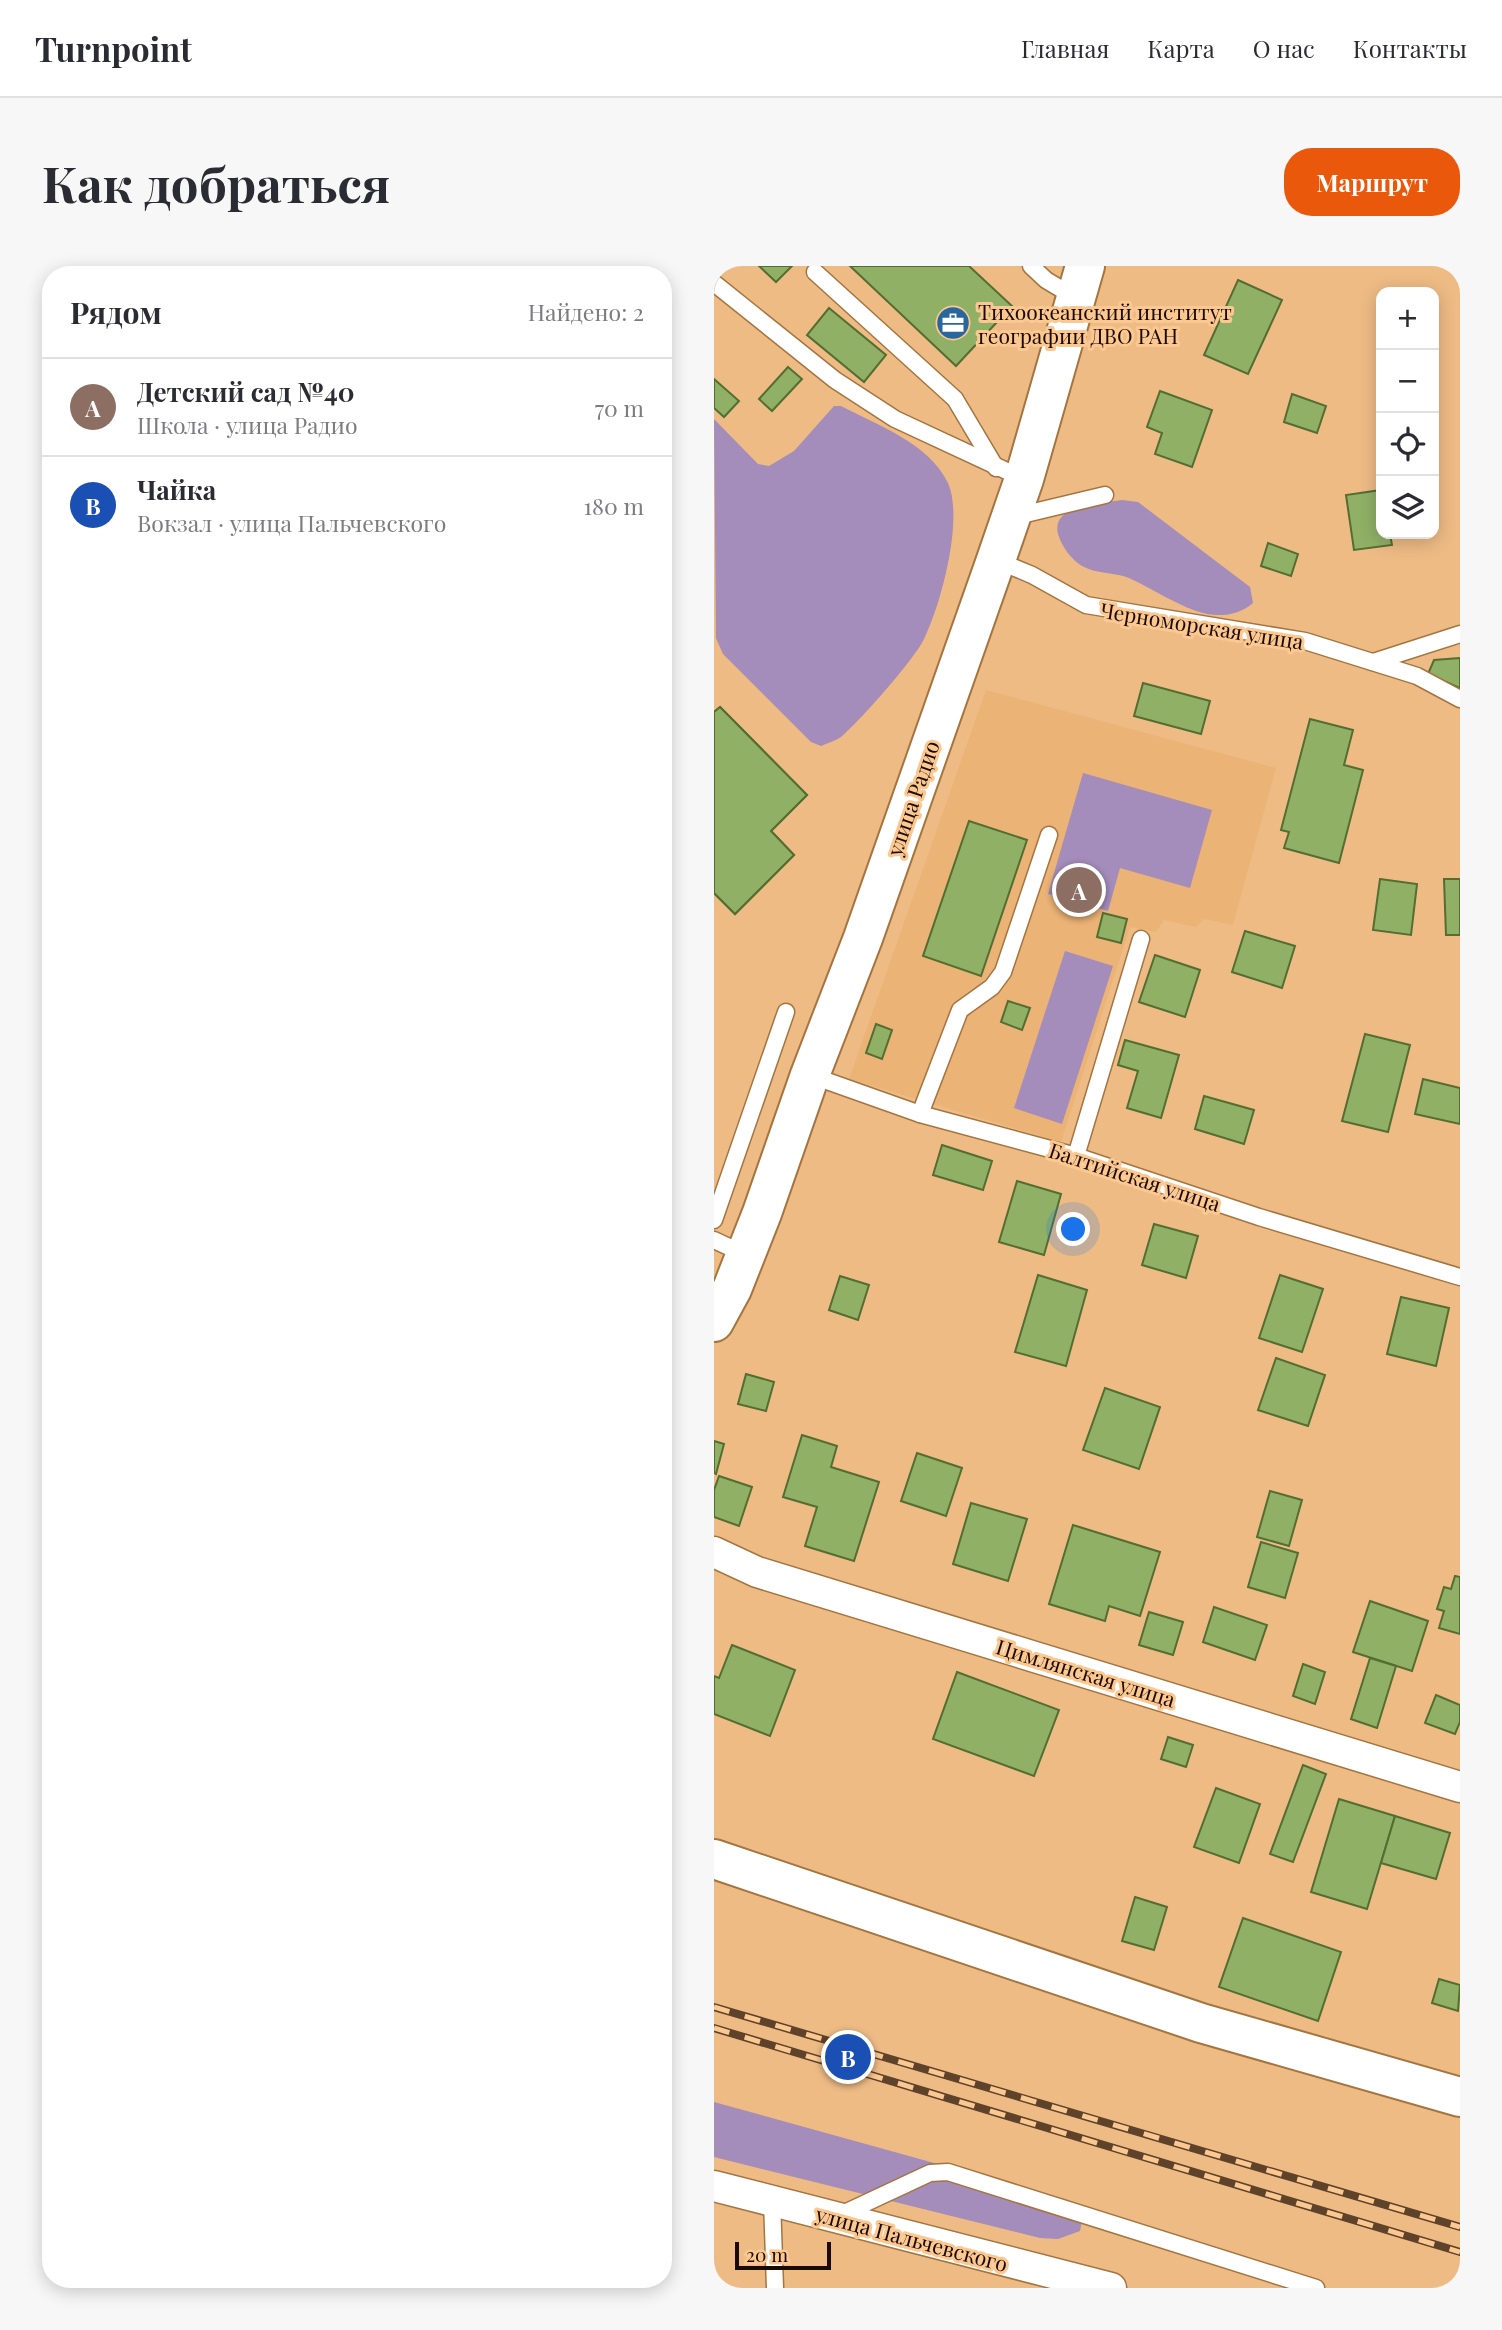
<!DOCTYPE html>
<html lang="ru">
<meta charset="utf-8">
<style>
body{margin:0;font-family:"Playfair Display",serif;background:#f7f7f7;color:#2b2b33}
.controls{position:absolute;right:21px;top:21px;display:grid;overflow:hidden;border-radius:14px;box-shadow:0 4px 18px #0003}
.controls button{width:63px;height:63px;display:grid;place-items:center;padding:0;border:0;border-bottom:2px solid #e1e1e2;background:#fff;color:#2b2b33;font:35px sans-serif}
.scale{position:absolute;left:21px;bottom:18px;width:96px;box-sizing:border-box;padding-left:7px;border:4px solid #1b0a00;border-top:0;font-size:19px;line-height:24px;white-space:nowrap;color:#1b0a00;-webkit-text-stroke:5px #fbc891;paint-order:stroke}
.you{position:absolute;left:360px;top:964px;width:24px;height:24px;margin:-18px;border:5px solid #fff;border-radius:50%;background:#1a73e8;box-shadow:0 0 0 10px #1a73e833}
.badge{display:grid;place-items:center;width:46px;height:46px;border-radius:50%;background:#ea580c;color:#fff;font-size:23px;font-weight:700}
.pin{position:absolute;translate:-50% -50%;border:4px solid #fff;box-shadow:0 2px 7px #0006}
.list{margin:0;padding:0;list-style:none}
h2{display:flex;justify-content:space-between;align-items:center;height:91px;margin:0;padding:0 28px;font-size:30px}
h2 small{font-size:23px;font-weight:400;color:#7c7c81}
.list li{display:grid;grid-template-columns:46px 1fr auto;gap:21px;align-items:center;box-sizing:border-box;height:98px;padding:0 28px;border-top:2px solid #e1e1e2}
.list b{display:block;font-size:26px;white-space:nowrap}
.list p{margin:0;font-size:23px;white-space:nowrap;color:#7c7c81}
.list em{font-size:23px;font-style:normal;color:#7c7c81}
.icon{flex:none;width:38px;height:38px;fill:none;stroke:currentColor;stroke-width:2;stroke-linecap:round;stroke-linejoin:round}
.map{position:relative;flex:none;width:746px;height:2022px;overflow:hidden;border-radius:28px}
header{display:flex;align-items:center;gap:42px;box-sizing:border-box;height:98px;padding:0 35px;background:#fff;border-bottom:2px solid #e1e1e2}
header strong{font-size:33px}
nav{display:flex;gap:38px;margin-inline-start:auto;font-size:24px}
.intro{display:flex;align-items:center;justify-content:space-between;box-sizing:border-box;height:168px;padding:0 42px}
h1{margin:0;font-size:49px}
.button{padding:18px 32px;border-radius:28px;background:#ea580c;color:#fff;font-size:24px;font-weight:700}
main{display:flex;gap:42px;padding:0 42px}
aside{flex:1;background:#fff;border-radius:28px;box-shadow:0 4px 18px #0003}
.map>svg:first-child{display:block}
.built{fill:#ebb376}
.green{fill:#a48cbb}
.building{fill:#90b066;stroke:#546d31;stroke-width:2}
.lines{fill:none;stroke-linecap:round;stroke-linejoin:round}
.service-casing{stroke:#a47540;stroke-width:19}
.minor-casing{stroke:#a47540;stroke-width:33}
.secondary-casing{stroke:#a47540;stroke-width:42}
.service{stroke:#fff;stroke-width:16}
.minor{stroke:#fff;stroke-width:30}
.secondary{stroke:#fff;stroke-width:38}
.rail-casing{stroke:#5e422a;stroke-width:8}
.rail{stroke:#fbc891;stroke-width:5;stroke-dasharray:16;stroke-linecap:butt}
.labels{text-anchor:middle;dominant-baseline:central;stroke-width:6;stroke-linejoin:round;paint-order:stroke}
.poi-label{font-size:21px;fill:#1b0a00;stroke:#fbc891;text-anchor:start}
.street-label{font-size:21px;fill:#1b0a00;stroke:#fbc891}
</style>
<header>
<strong>Turnpoint</strong>
<nav><a>Главная</a><a>Карта</a><a>О нас</a><a>Контакты</a></nav>
</header>
<div class="intro"><h1>Как добраться</h1><a class="button">Маршрут</a></div>
<main>
<aside>
<h2>Рядом<small>Найдено: 2</small></h2>
<ul class="list">
<li><span class="badge" style="background:#8d6e63">A</span><div><b>Детский сад №40</b><p>Школа · улица Радио</p></div><em>70 m</em></li>
<li><span class="badge" style="background:#1a4fb4">B</span><div><b>Чайка</b><p>Вокзал · улица Пальчевского</p></div><em>180 m</em></li>
</ul>
</aside>
<div class="map">
<svg width="746" height="2022" viewBox="0 0 746 2022">
<rect width="100%" height="100%" fill="#eebb85"/>
<path class="built" d="M 272,424 L 562,502 L 519,659 L 490,653 L 482,661 L 450,654 L 442,666 L 416,661 L 347,876 L 135,813 Z"/>
<g class="green">
<path d="M 120,140 L 127,140 C 163,159 215,177 234,217 C 250,253 227,338 210,373 C 200,394 145,456 127,471 C 121,475 113,477 107,480 L 97,476 L 9,388 L 2,372 L 0,153 L 44,198 L 55,200 L 80,185 Z"/>
<path d="M 408,234 L 424,236 L 536,321 L 539,337 C 526,348 510,351 493,348 C 466,342 440,323 415,312 C 400,306 382,308 368,300 C 358,294 349,282 345,271 C 333,238 387,238 408,234 Z"/>
<path d="M 369,507 L 498,544 L 476,622 L 406,602 L 394,645 L 334,628 Z"/>
<path d="M 351,685 L 399,700 L 348,858 L 300,842 Z"/>
<path d="M 0,1836 L 354,1934 L 368,1955 L 366,1965 L 344,1973 L 326,1972 L 0,1891 Z"/>
</g>
<g class="building">
<path d="M 45,0 L 78,0 L 62,16 Z"/>
<path d="M 136,0 L 255,0 L 298,40 L 242,100 Z"/>
<path d="M 524,14 L 568,34 L 534,108 L 490,89 Z"/>
<path d="M 115,42 L 172,89 L 150,116 L 93,69 Z"/>
<path d="M 74,101 L 88,113 L 58,145 L 45,133 Z"/>
<path d="M 0,113 L 25,135 L 10,151 L 0,142 Z"/>
<path d="M 446,125 L 498,144 L 478,201 L 441,188 L 448,167 L 433,161 Z"/>
<path d="M 578,128 L 612,140 L 603,167 L 570,156 Z"/>
<path d="M 667,224 L 667,268 L 676,268 L 678,279 L 640,284 L 632,229 Z"/>
<path d="M 554,277 L 584,288 L 577,310 L 547,300 Z"/>
<path d="M 746,392 L 746,422 L 714,408 L 720,394 Z"/>
<path d="M 429,417 L 496,435 L 487,468 L 420,450 Z"/>
<path d="M 6,441 L 93,529 L 57,565 L 80,589 L 21,648 L 0,627 L 0,446 Z"/>
<path d="M 6,441 L 93,529 L 57,565 L 80,589 L 21,648 L 0,627 L 0,446 Z"/>
<path d="M 596,453 L 639,464 L 630,499 L 649,504 L 625,597 L 570,582 L 575,566 L 567,564 Z"/>
<path d="M 255,555 L 313,574 L 267,710 L 209,690 Z"/>
<path d="M 666,613 L 703,618 L 697,669 L 659,664 Z"/>
<path d="M 730,613 L 746,613 L 746,669 L 732,669 Z"/>
<path d="M 389,647 L 413,653 L 407,677 L 383,671 Z"/>
<path d="M 531,665 L 581,680 L 568,722 L 518,706 Z"/>
<path d="M 441,689 L 486,704 L 471,751 L 425,736 Z"/>
<path d="M 294,735 L 316,742 L 308,764 L 287,756 Z"/>
<path d="M 162,758 L 178,764 L 168,793 L 152,787 Z"/>
<path d="M 651,768 L 696,779 L 674,866 L 628,855 Z"/>
<path d="M 411,774 L 465,789 L 447,852 L 413,842 L 424,805 L 404,799 Z"/>
<path d="M 709,813 L 746,822 L 746,858 L 701,848 Z"/>
<path d="M 490,830 L 540,844 L 530,878 L 481,863 Z"/>
<path d="M 228,879 L 278,895 L 269,924 L 219,909 Z"/>
<path d="M 303,915 L 347,928 L 330,989 L 285,976 Z"/>
<path d="M 440,958 L 484,970 L 472,1012 L 428,999 Z"/>
<path d="M 324,1009 L 373,1024 L 352,1100 L 301,1086 Z"/>
<path d="M 566,1009 L 609,1023 L 588,1086 L 545,1072 Z"/>
<path d="M 126,1010 L 155,1019 L 144,1054 L 115,1044 Z"/>
<path d="M 687,1031 L 735,1042 L 722,1100 L 673,1088 Z"/>
<path d="M 562,1092 L 611,1109 L 594,1160 L 544,1144 Z"/>
<path d="M 32,1108 L 60,1116 L 52,1145 L 24,1138 Z"/>
<path d="M 391,1122 L 446,1141 L 425,1203 L 369,1184 Z"/>
<path d="M 88,1169 L 123,1180 L 117,1201 L 165,1216 L 140,1295 L 91,1280 L 103,1241 L 69,1231 Z"/>
<path d="M 0,1175 L 10,1178 L 2,1208 L 0,1207 Z"/>
<path d="M 203,1187 L 248,1202 L 232,1250 L 187,1235 Z"/>
<path d="M 5,1210 L 38,1221 L 25,1260 L 0,1251 L 0,1224 Z"/>
<path d="M 556,1225 L 588,1234 L 575,1280 L 543,1271 Z"/>
<path d="M 257,1237 L 313,1253 L 294,1315 L 239,1298 Z"/>
<path d="M 359,1259 L 446,1286 L 426,1350 L 395,1340 L 391,1355 L 335,1338 Z"/>
<path d="M 547,1276 L 584,1287 L 571,1332 L 534,1321 Z"/>
<path d="M 741,1310 L 746,1311 L 746,1368 L 725,1362 L 730,1345 L 723,1343 L 730,1321 L 737,1323 Z"/>
<path d="M 656,1335 L 714,1355 L 698,1405 L 639,1386 Z"/>
<path d="M 500,1341 L 553,1359 L 541,1394 L 489,1376 Z"/>
<path d="M 435,1346 L 469,1356 L 459,1389 L 425,1379 Z"/>
<path d="M 18,1379 L 81,1404 L 56,1470 L 0,1448 L 0,1410 L 5,1412 Z"/>
<path d="M 656,1392 L 682,1400 L 663,1462 L 637,1453 Z"/>
<path d="M 589,1398 L 611,1406 L 601,1438 L 579,1430 Z"/>
<path d="M 243,1406 L 345,1444 L 320,1510 L 219,1473 Z"/>
<path d="M 722,1429 L 746,1439 L 746,1456 L 741,1468 L 711,1457 Z"/>
<path d="M 454,1471 L 479,1479 L 472,1501 L 447,1493 Z"/>
<path d="M 589,1499 L 612,1508 L 579,1596 L 556,1588 Z"/>
<path d="M 502,1522 L 546,1538 L 525,1597 L 480,1581 Z"/>
<path d="M 625,1533 L 681,1550 L 653,1643 L 597,1626 Z"/>
<path d="M 681,1550 L 736,1567 L 722,1613 L 667,1597 Z"/>
<path d="M 421,1631 L 453,1641 L 440,1684 L 408,1675 Z"/>
<path d="M 529,1652 L 627,1686 L 604,1755 L 505,1721 Z"/>
<path d="M 725,1713 L 746,1719 L 744,1745 L 718,1737 Z"/>
</g>
<g class="lines">
<g class="service-casing">
<g id="service">
<path d="M 317,0 L 332,14 L 362,32"/>
<path d="M 101,6 L 241,133 L 282,202"/>
<path d="M 0,17 L 121,114 L 181,153 L 310,213"/>
<path d="M 299,251 L 391,229"/>
<path d="M 282,294 L 318,309 L 372,339 L 591,375 L 703,410 L 746,433"/>
<path d="M 659,396 L 746,368"/>
<path d="M 96,809 L 206,848 L 362,890 L 545,951 L 746,1011"/>
<path d="M 206,848 L 246,744 L 278,721 L 289,706 L 335,569"/>
<path d="M 362,890 L 427,673"/>
<path d="M 0,954 L 72,746"/>
<path d="M 0,974 L 32,989"/>
<path d="M 58,1934 L 61,2022"/>
<path d="M 124,1950 L 216,1907 L 234,1906 L 602,2022"/>
</g>
</g>
<g class="minor-casing">
<g id="minor">
<path d="M 0,1286 L 43,1306 L 746,1521"/>
<path d="M 0,1920 L 397,2022"/>
</g>
</g>
<g class="secondary-casing">
<g id="secondary">
<path d="M 0,1056 L 18,1023 L 48,947 L 96,809 L 149,672 L 282,294 L 310,213 L 371,0"/>
<path d="M 0,1593 L 487,1757 L 746,1831"/>
</g>
</g>
<use href="#service" class="service"/>
<use href="#minor" class="minor"/>
<use href="#secondary" class="secondary"/>
<g class="rail-casing">
<g id="rail">
<path d="M 0,1741 L 746,1961"/>
<path d="M 0,1762 L 746,1986"/>
</g>
</g>
<use href="#rail" class="rail"/>
</g>
<defs>
<g id="office-disc" transform="scale(1.75)"><circle r="9.5" fill="#27679d" stroke="#fbc891"/><path d="M-6-3h4V-5.5h4V-3h4V5H-6ZM-1-4.5V-3h2v-1.5ZM-6 0V1H6V0Z" fill="#fff"/></g>
</defs>
<g fill-rule="evenodd">
<use href="#office-disc" x="239" y="57"/>
</g>
<g class="labels">
<g class="poi-label">
<text x="264" y="45">Тихоокеанский институт<tspan x="264" dy="24">географии ДВО РАН</tspan></text>
</g>
<g class="street-label">
<text transform="translate(488 359) rotate(9)">Черноморская улица</text>
<text transform="translate(198 532) rotate(-71)">улица Радио</text>
<text transform="translate(421 910) rotate(18)">Балтийская улица</text>
<text transform="translate(372 1406) rotate(17)">Цимлянская улица</text>
<text transform="translate(198 1972) rotate(15)">улица Пальчевского</text>
</g>
</g>
</svg>
<div class="controls">
<button>+</button>
<button>−</button>
<button><svg class="icon" aria-label="locate" viewBox="0 0 24 24"><circle cx="12" cy="12" r="6"/><path d="M12 2v4M12 18v4M2 12h4M18 12h4"/></svg></button>
<button><svg class="icon" aria-label="layers" viewBox="0 0 24 24"><path d="M12 4l9 5-9 5-9-5zM3 14l9 5 9-5"/></svg></button>
</div>
<div class="scale">20 m</div>
<div class="you"></div>
<div class="pin badge" style="left:365px;top:624px;background:#8d6e63">A</div>
<div class="pin badge" style="left:134px;top:1791px;background:#1a4fb4">B</div>
</div>
</main>
